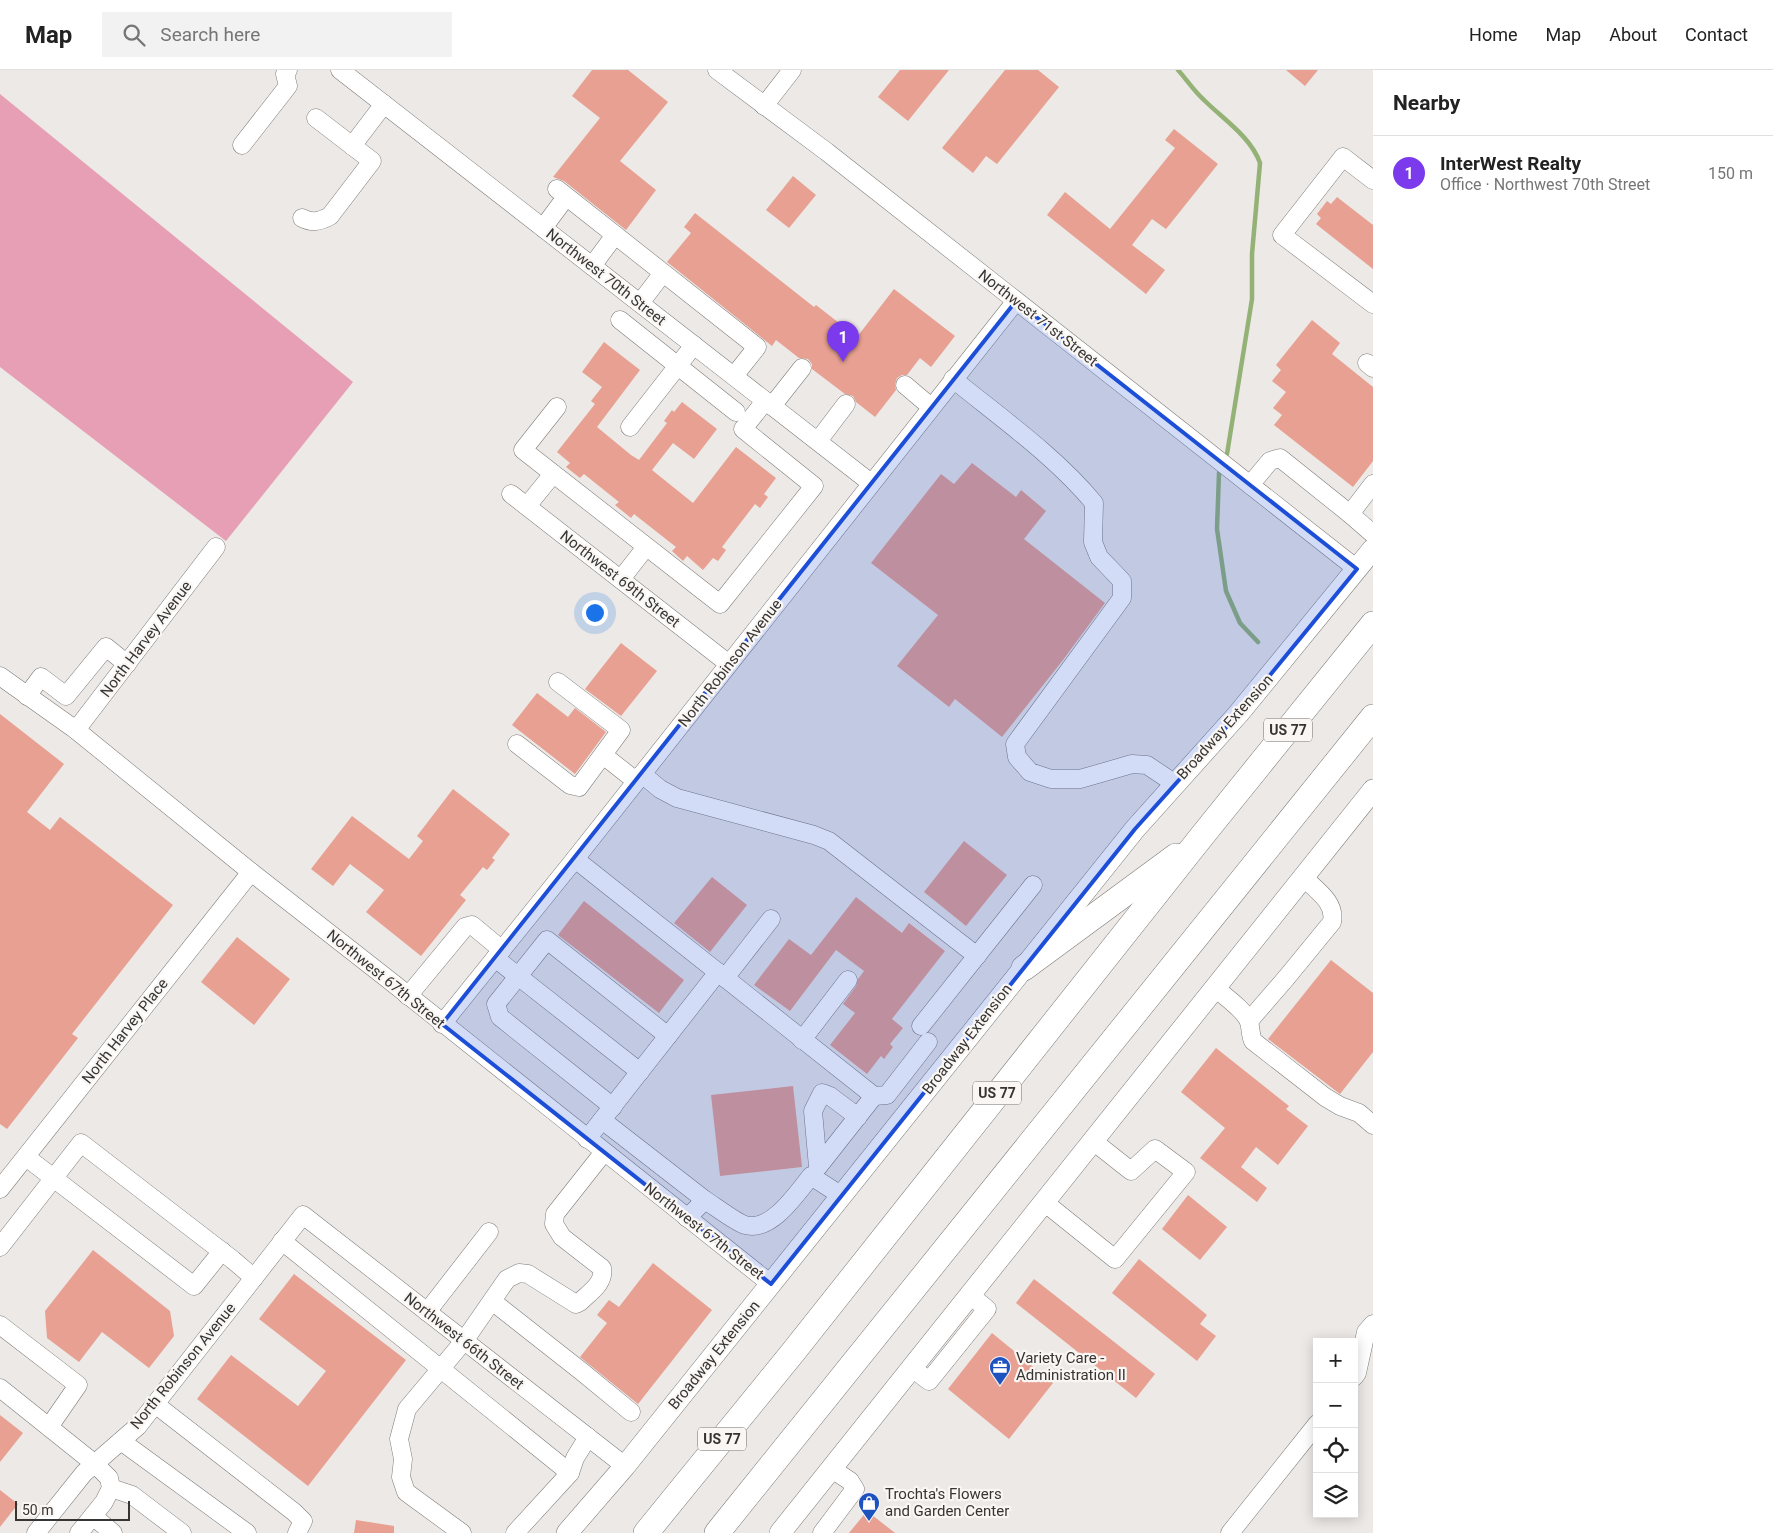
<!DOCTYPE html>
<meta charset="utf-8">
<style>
body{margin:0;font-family:Roboto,sans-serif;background:#f2f2f2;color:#222}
.controls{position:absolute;right:15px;bottom:15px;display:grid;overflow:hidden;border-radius:0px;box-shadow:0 2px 12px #0003}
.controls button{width:45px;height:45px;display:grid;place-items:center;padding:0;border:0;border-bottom:1px solid #e0e0e0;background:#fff;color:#222;font:25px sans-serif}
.scale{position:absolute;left:15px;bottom:12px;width:115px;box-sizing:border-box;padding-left:5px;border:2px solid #363534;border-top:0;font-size:14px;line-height:18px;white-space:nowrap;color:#363534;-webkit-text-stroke:4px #faf6f3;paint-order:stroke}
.you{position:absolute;left:594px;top:542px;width:18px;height:18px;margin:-12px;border:4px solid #fff;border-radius:50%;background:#1a73e8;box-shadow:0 0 0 8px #1a73e833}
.badge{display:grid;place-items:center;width:32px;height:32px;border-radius:50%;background:#7c3aed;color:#fff;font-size:16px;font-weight:700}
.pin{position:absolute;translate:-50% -41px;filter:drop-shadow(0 1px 2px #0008)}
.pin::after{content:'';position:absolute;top:26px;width:18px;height:15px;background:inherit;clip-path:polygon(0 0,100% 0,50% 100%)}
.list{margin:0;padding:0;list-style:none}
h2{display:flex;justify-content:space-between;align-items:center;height:65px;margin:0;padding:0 20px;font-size:21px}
h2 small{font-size:16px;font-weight:400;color:#767676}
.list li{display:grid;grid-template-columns:32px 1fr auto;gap:15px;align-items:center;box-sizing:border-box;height:75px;padding:0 20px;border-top:1px solid #e0e0e0}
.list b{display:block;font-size:19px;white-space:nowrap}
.list p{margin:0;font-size:16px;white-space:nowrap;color:#767676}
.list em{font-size:16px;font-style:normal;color:#767676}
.icon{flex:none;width:28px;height:28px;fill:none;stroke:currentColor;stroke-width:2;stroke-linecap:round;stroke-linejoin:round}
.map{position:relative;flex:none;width:1373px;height:1463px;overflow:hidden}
header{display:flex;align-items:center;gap:30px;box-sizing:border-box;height:70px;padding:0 25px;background:#fff;border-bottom:1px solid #e0e0e0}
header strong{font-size:24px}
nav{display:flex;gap:28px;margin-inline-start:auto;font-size:18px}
.search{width:350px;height:45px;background:#f2f2f2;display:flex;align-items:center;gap:12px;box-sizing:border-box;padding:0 18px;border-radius:0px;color:#767676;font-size:19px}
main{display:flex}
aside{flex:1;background:#fff}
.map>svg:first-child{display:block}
.forest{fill:#e69fb4}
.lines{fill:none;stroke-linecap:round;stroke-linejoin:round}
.stream{stroke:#94b276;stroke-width:4.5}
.building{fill:#e7a091}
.minor-casing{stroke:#7f7c7a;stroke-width:19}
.major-casing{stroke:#7f7c7a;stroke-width:22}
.highway-casing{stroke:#7f7c7a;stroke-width:26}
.minor{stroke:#fff;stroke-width:18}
.major{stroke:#fff;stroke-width:21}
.highway{stroke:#fff;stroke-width:25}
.marked{fill:#1d4ed8;fill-opacity:0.2;stroke:#1d4ed8;stroke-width:4;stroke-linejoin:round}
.labels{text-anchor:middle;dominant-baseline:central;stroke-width:4.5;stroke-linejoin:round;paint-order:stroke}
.shield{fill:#faf6f3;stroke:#716f6d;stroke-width:1}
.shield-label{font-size:14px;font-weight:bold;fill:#363534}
.street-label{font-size:15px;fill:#363534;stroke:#faf6f3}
.poi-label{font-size:15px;fill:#363534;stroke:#faf6f3;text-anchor:start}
</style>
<header>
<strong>Map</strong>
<div class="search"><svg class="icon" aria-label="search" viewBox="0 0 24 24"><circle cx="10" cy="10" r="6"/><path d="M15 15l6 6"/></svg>Search here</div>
<nav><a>Home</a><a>Map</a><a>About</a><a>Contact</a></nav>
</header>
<main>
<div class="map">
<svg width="1373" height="1463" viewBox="0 0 1373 1463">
<rect width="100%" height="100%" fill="#ece9e6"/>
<path class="forest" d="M 0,24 L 353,312 L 226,471 L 0,297 Z"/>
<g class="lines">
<g class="stream">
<path d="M 1178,0 C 1187,10 1194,21 1204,30 C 1223,49 1251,67 1260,93 L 1252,184 L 1252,229 L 1227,384"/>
<path d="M 1219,403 L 1217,459 L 1226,521 L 1240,553 L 1258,572"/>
</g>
</g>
<g class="building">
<path d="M 592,0 L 628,0 L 668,32 L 620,91 L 656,120 L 626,160 L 564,111 L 553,107 L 600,48 L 572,26 Z"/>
<path d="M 900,0 L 949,0 L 908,51 L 878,27 Z"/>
<path d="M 1005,0 L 1038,0 L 1059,17 L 997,94 L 986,86 L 973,103 L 942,78 Z"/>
<path d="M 1286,0 L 1318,0 L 1305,16 Z"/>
<path d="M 1174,59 L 1218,94 L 1166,159 L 1152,149 L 1132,175 L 1165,200 L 1146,224 L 1047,145 L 1065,122 L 1110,159 L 1175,78 L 1165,70 Z"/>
<path d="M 793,106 L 816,125 L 789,158 L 766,140 Z"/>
<path d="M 1337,127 L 1373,155 L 1373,199 L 1316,154 L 1321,148 L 1317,144 L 1327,131 L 1331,134 Z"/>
<path d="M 695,143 L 814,237 L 816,235 L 857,267 L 894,219 L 955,266 L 931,297 L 920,288 L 907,305 L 902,305 L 897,308 L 895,314 L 896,320 L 875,347 L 856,332 L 853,326 L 845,324 L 812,299 L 812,294 L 808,289 L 799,288 L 776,270 L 772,276 L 667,192 L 691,163 L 684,157 Z"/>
<path d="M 1312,250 L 1340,273 L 1332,284 L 1373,317 L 1373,391 L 1353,417 L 1274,355 L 1282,345 L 1273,338 L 1286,322 L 1272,311 L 1281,300 L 1276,295 Z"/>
<path d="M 604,272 L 640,300 L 597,357 L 631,385 L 639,390 L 667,353 L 664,351 L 672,340 L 674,342 L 682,332 L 717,359 L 694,389 L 673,373 L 652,400 L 693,433 L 736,377 L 776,408 L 764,424 L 768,427 L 760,438 L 755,434 L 722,477 L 726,480 L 718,491 L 713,488 L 703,500 L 687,486 L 683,491 L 672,481 L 676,477 L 634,444 L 631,448 L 615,435 L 619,432 L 584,404 L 580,408 L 566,397 L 570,393 L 557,382 L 595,334 L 591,331 L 602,317 L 582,302 Z"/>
<path d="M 972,393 L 1016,427 L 1021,420 L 1046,441 L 1024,469 L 1105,533 L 1063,590 L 1002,667 L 955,629 L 949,637 L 897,596 L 938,545 L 871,493 L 941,404 L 954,414 Z"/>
<path d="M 621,573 L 657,601 L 621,646 L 585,619 Z"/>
<path d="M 537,623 L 568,647 L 575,638 L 606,662 L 575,704 L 512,655 Z"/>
<path d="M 0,644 L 64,694 L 27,742 L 50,760 L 60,747 L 173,835 L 72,964 L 78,968 L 7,1059 L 0,1054 Z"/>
<path d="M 453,719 L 510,764 L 492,788 L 495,790 L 487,800 L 483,797 L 460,825 L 466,830 L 421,886 L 366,842 L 384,820 L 350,794 L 333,816 L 311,799 L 352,746 L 409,789 L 423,771 L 417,766 Z"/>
<path d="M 964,771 L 1007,805 L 966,856 L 924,822 Z"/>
<path d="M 712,807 L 747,835 L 710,882 L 674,853 Z"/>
<path d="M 856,827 L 902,863 L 909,853 L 945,881 L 892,949 L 903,958 L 890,974 L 893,977 L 884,989 L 881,986 L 867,1004 L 830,975 L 855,943 L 843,934 L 856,916 L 858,909 L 864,901 L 836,880 L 790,941 L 754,915 L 789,869 L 811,885 Z"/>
<path d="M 584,831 L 684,910 L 659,943 L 558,865 Z"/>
<path d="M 237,867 L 290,909 L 254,955 L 201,912 Z"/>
<path d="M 1331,890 L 1373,923 L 1373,982 L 1340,1024 L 1268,969 Z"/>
<path d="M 1216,978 L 1289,1036 L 1286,1039 L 1308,1056 L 1278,1095 L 1256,1077 L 1241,1097 L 1267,1118 L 1257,1132 L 1200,1088 L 1225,1058 L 1181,1022 Z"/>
<path d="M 793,1016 L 802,1097 L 720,1106 L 711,1025 Z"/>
<path d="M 1188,1125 L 1227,1157 L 1200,1190 L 1162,1159 Z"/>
<path d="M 93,1180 L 170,1241 L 174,1266 L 149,1298 L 102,1262 L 79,1292 L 47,1268 L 45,1241 Z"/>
<path d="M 1139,1189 L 1207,1245 L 1200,1254 L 1216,1266 L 1197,1291 L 1112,1223 Z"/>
<path d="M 653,1193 L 712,1240 L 638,1334 L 580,1287 L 607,1253 L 597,1245 L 609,1230 L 619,1237 Z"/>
<path d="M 294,1204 L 406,1290 L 308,1416 L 197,1329 L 231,1285 L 298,1336 L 326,1301 L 259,1249 Z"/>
<path d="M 1034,1209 L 1155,1304 L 1136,1328 L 1016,1233 Z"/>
<path d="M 992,1263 L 1053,1313 L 1009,1369 L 948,1319 Z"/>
<path d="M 0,1345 L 23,1363 L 0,1392 Z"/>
<path d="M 0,1420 L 18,1434 L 0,1457 Z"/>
<path d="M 867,1441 L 895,1463 L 849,1463 Z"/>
<path d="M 356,1450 L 394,1456 L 394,1463 L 354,1463 Z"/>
</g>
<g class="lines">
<g class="minor-casing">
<g id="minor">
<path d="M 340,0 L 871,413"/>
<path d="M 717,0 L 827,82 L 1357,499"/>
<path d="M 764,36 L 792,0"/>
<path d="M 242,75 L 288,16 L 285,4 L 288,0"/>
<path d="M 352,76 L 384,34"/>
<path d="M 1373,110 L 1343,87 L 1282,165 L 1373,234"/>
<path d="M 557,119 L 757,277 L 734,306"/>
<path d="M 302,148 C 312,153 319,152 330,146 L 372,91 L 316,48"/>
<path d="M 543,158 L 566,127"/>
<path d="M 592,196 L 615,165"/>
<path d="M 640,233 L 663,203"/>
<path d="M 620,250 L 736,342"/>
<path d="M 1367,293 L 1373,298"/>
<path d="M 953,309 C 1001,348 1055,386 1094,433 L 1093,472 L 1099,487 L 1122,511 L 1122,528 L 1015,674 L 1017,687 L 1030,702 L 1051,709 L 1080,709 L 1132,694 L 1147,695 L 1174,713"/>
<path d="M 905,315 L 931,337"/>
<path d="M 772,336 L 802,298"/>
<path d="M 557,337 L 523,380 L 720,534 L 814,416 L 743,359 L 765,331"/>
<path d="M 630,357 L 694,275"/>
<path d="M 818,371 L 846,334"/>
<path d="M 1250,415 L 1270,391 L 1280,388 L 1350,444 L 1373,414"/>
<path d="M 511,424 L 729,594"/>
<path d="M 527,436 L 553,404"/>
<path d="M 1350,444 L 1373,464"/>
<path d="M 621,509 L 646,477"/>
<path d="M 0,606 L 76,660 L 251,802 L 389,910 L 771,1214"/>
<path d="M 27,626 L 41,607 L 66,626 L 106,577 L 127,594"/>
<path d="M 76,660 L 216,477"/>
<path d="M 517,674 L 570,715 L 579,717 L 621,660 L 558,612"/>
<path d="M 603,685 L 636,711"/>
<path d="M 642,704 L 660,719 L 677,728 L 814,765 L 829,771 L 977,886"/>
<path d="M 575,789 L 874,1026 L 887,1025 L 928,972"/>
<path d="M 495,888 L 640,1002"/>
<path d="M 725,908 L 771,849"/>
<path d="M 1215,918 C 1224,926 1245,940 1249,952 C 1251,958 1250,964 1253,971 L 1325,1027 L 1340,1036 L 1359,1043 L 1373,1055"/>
<path d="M 408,926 L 465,857 L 472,855 L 502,880"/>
<path d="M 1249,951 L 1287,907 L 1332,852 C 1336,832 1316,820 1303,807"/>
<path d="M 442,954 L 575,789 L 1016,231"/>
<path d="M 921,956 L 1033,815"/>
<path d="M 802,970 L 848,910"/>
<path d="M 613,1037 L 500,947 L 496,934 L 547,870 L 668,966"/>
<path d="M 858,1047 L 830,1026 L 822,1023 L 813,1041 L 818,1097 L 874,1026"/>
<path d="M 602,1050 L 705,1130"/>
<path d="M 587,1069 L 718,902"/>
<path d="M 26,1087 L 194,1216 L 222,1181"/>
<path d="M 0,1119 L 251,802"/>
<path d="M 1044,1132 L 1115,1189 L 1186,1102 L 1155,1079 L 1131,1101 L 1093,1071"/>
<path d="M 687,1148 L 705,1130 C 713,1135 737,1153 745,1155 C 771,1163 797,1123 811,1106 L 842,1126"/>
<path d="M 282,1171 L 570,1403"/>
<path d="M 0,1177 L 81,1073 L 233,1190 L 254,1208"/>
<path d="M 492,1231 L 581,1301 L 631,1342"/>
<path d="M 427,1242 L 489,1162"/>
<path d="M 0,1255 L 78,1315 L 49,1357"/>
<path d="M 912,1298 L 929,1311 L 987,1239 L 970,1225"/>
<path d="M 1354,1307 L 1357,1303 L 1366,1262 L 1373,1254"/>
<path d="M 0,1318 L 95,1394 L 109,1408 L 111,1418 L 104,1432 L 79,1463"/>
<path d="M 155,1334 L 294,1442 L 303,1451 L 297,1463"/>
<path d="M 121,1371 L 247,1463"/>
<path d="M 111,1418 L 132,1425 L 182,1463"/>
<path d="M 93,1446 L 113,1463"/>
<path d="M 36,1463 L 84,1403 L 138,1356 L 303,1145 L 625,1396"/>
<path d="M 462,1463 L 406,1422 L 401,1407 L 403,1389 L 399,1369 L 407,1339 L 464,1271 L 507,1209 L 519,1203 L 528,1204 L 576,1234 L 580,1232 C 590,1222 605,1213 602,1198 L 562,1167 L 554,1154 L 555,1144 L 604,1082"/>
<path d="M 515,1463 L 570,1403 L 575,1388 L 588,1367"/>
<path d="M 822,1463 L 855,1419 L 850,1411 L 832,1399"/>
<path d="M 1230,1463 L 1317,1354"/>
</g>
</g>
<g class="major-casing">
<g id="major">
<path d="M 567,1463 L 625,1396 L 1135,759 L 1239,643 L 1373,479"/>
<path d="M 780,1463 L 1373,720"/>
</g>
</g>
<g class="highway-casing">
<g id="highway">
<path d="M 1024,898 L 1176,786"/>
<path d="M 646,1463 L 794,1281 L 1202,766 L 1373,554"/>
<path d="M 717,1463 L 1373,647"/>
</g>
</g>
<use href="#minor" class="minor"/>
<use href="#major" class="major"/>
<use href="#highway" class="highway"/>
</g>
<path class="marked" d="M 1016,231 L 1357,499 L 1239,643 L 1135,759 L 771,1214 L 442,954 Z"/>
<defs>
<g id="office-pin" transform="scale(1.125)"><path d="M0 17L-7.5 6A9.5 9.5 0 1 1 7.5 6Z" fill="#1e52bf" stroke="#faf6f3"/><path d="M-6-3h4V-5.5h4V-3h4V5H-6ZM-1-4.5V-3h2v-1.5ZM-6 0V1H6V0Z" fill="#fff"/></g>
<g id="shop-pin" transform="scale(1.125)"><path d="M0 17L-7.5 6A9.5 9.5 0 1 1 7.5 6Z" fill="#1e52bf" stroke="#faf6f3"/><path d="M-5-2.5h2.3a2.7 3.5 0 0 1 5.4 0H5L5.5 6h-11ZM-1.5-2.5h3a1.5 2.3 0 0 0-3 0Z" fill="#fff"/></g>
</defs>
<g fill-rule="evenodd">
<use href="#office-pin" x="1000" y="1297"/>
<use href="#shop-pin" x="869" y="1433"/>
</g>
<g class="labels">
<g class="shield">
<rect x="1264" y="648.5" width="48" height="23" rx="4"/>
<rect x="973" y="1011.5" width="48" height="23" rx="4"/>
<rect x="698" y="1357.5" width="48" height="23" rx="4"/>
</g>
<g class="shield-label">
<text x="1288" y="660">US 77</text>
<text x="997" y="1023">US 77</text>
<text x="722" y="1369">US 77</text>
</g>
<g class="street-label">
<text transform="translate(606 207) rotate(38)">Northwest 70th Street</text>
<text transform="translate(1038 248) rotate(38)">Northwest 71st Street</text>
<text transform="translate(620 509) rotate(38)">Northwest 69th Street</text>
<text transform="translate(146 569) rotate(-53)">North Harvey Avenue</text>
<text transform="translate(730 593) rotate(-52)">North Robinson Avenue</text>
<text transform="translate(1225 657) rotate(-48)">Broadway Extension</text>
<text transform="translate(386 909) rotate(39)">Northwest 67th Street</text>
<text transform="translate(125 961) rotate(-52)">North Harvey Place</text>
<text transform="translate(967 969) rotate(-52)">Broadway Extension</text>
<text transform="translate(704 1161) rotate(38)">Northwest 67th Street</text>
<text transform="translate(464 1271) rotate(38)">Northwest 66th Street</text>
<text transform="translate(714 1285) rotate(-51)">Broadway Extension</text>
<text transform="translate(183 1296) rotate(-51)">North Robinson Avenue</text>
</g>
<g class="poi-label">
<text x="1016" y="1288">Variety Care -<tspan x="1016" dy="17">Administration II</tspan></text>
<text x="885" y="1424">Trochta's Flowers<tspan x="885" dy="17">and Garden Center</tspan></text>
</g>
</g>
</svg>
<div class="controls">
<button>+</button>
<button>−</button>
<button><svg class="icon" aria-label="locate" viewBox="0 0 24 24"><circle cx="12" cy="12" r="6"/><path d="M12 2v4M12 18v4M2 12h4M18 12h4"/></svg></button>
<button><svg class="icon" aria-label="layers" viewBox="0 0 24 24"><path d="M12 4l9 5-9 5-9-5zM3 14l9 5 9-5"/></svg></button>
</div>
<div class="scale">50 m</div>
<div class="you"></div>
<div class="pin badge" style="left:843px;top:292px">1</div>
</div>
<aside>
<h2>Nearby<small></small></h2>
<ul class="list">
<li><span class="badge">1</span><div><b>InterWest Realty</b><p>Office · Northwest 70th Street</p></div><em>150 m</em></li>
</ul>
</aside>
</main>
